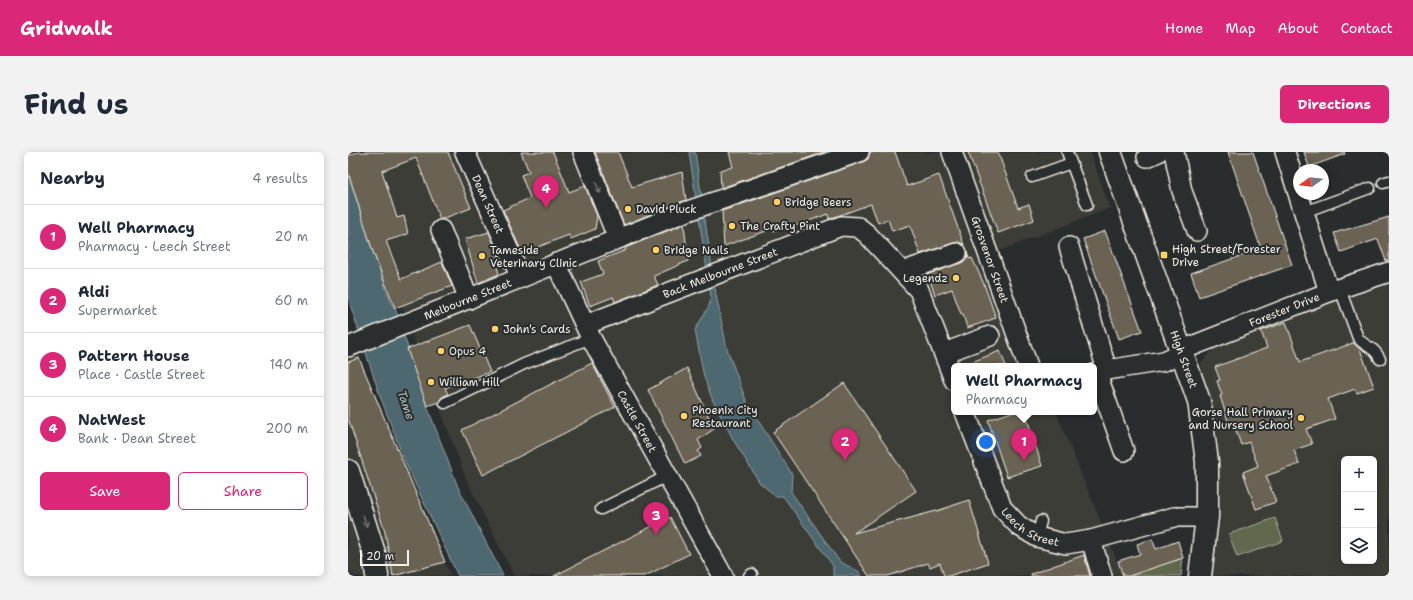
<!DOCTYPE html>
<meta charset="utf-8">
<style>
body{margin:0;font-family:"Shantell Sans",sans-serif;background:#f2f2f3;color:#1f2937}
.controls{position:absolute;right:12px;bottom:12px;display:grid;overflow:hidden;border-radius:6px;box-shadow:0 2px 10px #0003}
.controls button{width:36px;height:36px;display:grid;place-items:center;padding:0;border:0;border-bottom:1px solid #e0e1e3;background:#fff;color:#1f2937;font:20px sans-serif}
.compass{position:absolute;left:945px;top:12px;width:36px;height:36px;border-radius:50%;background:#fff;box-shadow:0 2px 10px #0003;rotate:255deg}
.scale{position:absolute;left:12px;bottom:10px;width:49px;box-sizing:border-box;padding-left:4px;border:2px solid #f4f1e8;border-top:0;font-size:11px;line-height:14px;white-space:nowrap;color:#f4f1e8;-webkit-text-stroke:3px #2a2d2e;paint-order:stroke}
.you{position:absolute;left:638px;top:290px;width:14px;height:14px;margin:-10px;border:3px solid #fff;border-radius:50%;background:#1a73e8;box-shadow:0 0 0 6px #1a73e833}
.badge{display:grid;place-items:center;width:26px;height:26px;border-radius:50%;background:#db2777;color:#fff;font-size:13px;font-weight:700}
.pin{position:absolute;translate:-50% -33px;filter:drop-shadow(0 1px 2px #0008)}
.pin::after{content:'';position:absolute;top:21px;width:14px;height:12px;background:inherit;clip-path:polygon(0 0,100% 0,50% 100%)}
.popup{position:absolute;left:603px;top:211px;width:146px;height:52px;box-sizing:border-box;display:grid;place-content:center;border-radius:6px;background:#fff;filter:drop-shadow(0 1px 3px #0005);font-size:13px;white-space:nowrap;color:#747a83}
.popup b{font-size:15px;color:#1f2937}
.popup::after{content:'';position:absolute;left:50%;top:100%;margin-left:-8px;border:8px solid transparent;border-top-color:#fff}
.list{margin:0;padding:0;list-style:none}
h2{display:flex;justify-content:space-between;align-items:center;height:52px;margin:0;padding:0 16px;font-size:17px}
h2 small{font-size:13px;font-weight:400;color:#747a83}
.list li{display:grid;grid-template-columns:26px 1fr auto;gap:12px;align-items:center;box-sizing:border-box;height:64px;padding:0 16px;border-top:1px solid #e0e1e3}
.list b{display:block;font-size:15px;white-space:nowrap}
.list p{margin:0;font-size:13px;white-space:nowrap;color:#747a83}
.list em{font-size:13px;font-style:normal;color:#747a83}
.actions{display:flex;gap:8px;padding:12px 16px}
.actions a{flex:1;padding:9px 0;border:1px solid #db2777;border-radius:6px;text-align:center;font-size:14px;color:#db2777}
.actions .main{background:#db2777;color:#fff}
.icon{flex:none;width:22px;height:22px;fill:none;stroke:currentColor;stroke-width:2;stroke-linecap:round;stroke-linejoin:round}
.map{position:relative;flex:none;width:1041px;height:424px;overflow:hidden;border-radius:6px}
header{display:flex;align-items:center;gap:24px;box-sizing:border-box;height:56px;padding:0 20px;background:#db2777;color:#fff}
header strong{font-size:19px}
nav{display:flex;gap:22px;margin-inline-start:auto;font-size:14px}
.intro{display:flex;align-items:center;justify-content:space-between;box-sizing:border-box;height:96px;padding:0 24px}
h1{margin:0;font-size:28px}
.button{padding:10px 18px;border-radius:6px;background:#db2777;color:#fff;font-size:14px;font-weight:700}
main{display:flex;gap:24px;padding:0 24px}
aside{flex:1;background:#fff;border-radius:6px;box-shadow:0 2px 10px #0003}
.map>svg:first-child{display:block}
.built{fill:#3d3d39;fill-rule:evenodd}
.green{fill:#60674e;stroke:#aaac9b}
.water{fill:#4d6871;stroke:#909fa1}
.building{fill:#6a6352;stroke:#f4f1e8}
.lines{fill:none;stroke-linecap:round;stroke-linejoin:round}
.lane-casing{stroke:#f4f1e8;stroke-width:13}
.street-casing{stroke:#f4f1e8;stroke-width:22}
.secondary-casing{stroke:#f4f1e8;stroke-width:25}
.lane{stroke:#2a2d2e;stroke-width:10}
.street{stroke:#2a2d2e;stroke-width:19}
.secondary{stroke:#2a2d2e;stroke-width:22}
.oneway{stroke:#71726f}
.poi-dot{fill:#ffd166;stroke:#2a2d2e;stroke-width:1.5}
.labels{text-anchor:middle;dominant-baseline:central;stroke-width:4;stroke-linejoin:round;paint-order:stroke}
.poi-label{font-size:11px;fill:#f4f1e8;stroke:#2a2d2e;text-anchor:start}
.street-label{font-size:11px;fill:#f4f1e8;stroke:#2a2d2e}
.water-label{font-size:12px;font-style:italic;fill:#b1bab8;stroke:#2a2d2e}
</style>
<header>
<strong>Gridwalk</strong>
<nav><a>Home</a><a>Map</a><a>About</a><a>Contact</a></nav>
</header>
<div class="intro"><h1>Find us</h1><a class="button">Directions</a></div>
<main>
<aside>
<h2>Nearby<small>4 results</small></h2>
<ul class="list">
<li><span class="badge">1</span><div><b>Well Pharmacy</b><p>Pharmacy · Leech Street</p></div><em>20 m</em></li>
<li><span class="badge">2</span><div><b>Aldi</b><p>Supermarket</p></div><em>60 m</em></li>
<li><span class="badge">3</span><div><b>Pattern House</b><p>Place · Castle Street</p></div><em>140 m</em></li>
<li><span class="badge">4</span><div><b>NatWest</b><p>Bank · Dean Street</p></div><em>200 m</em></li>
</ul>
<div class="actions"><a class="main">Save</a><a>Share</a></div>
</aside>
<div class="map">
<svg width="1041" height="424" viewBox="0 0 1041 424">
<rect width="100%" height="100%" fill="#2a2d2e"/>
<filter id="ink" filterUnits="userSpaceOnUse"><feTurbulence type="fractalNoise" baseFrequency=".025" numOctaves="2"/><feDisplacementMap in="SourceGraphic" scale="8" xChannelSelector="R" yChannelSelector="G"/><feConvolveMatrix kernelMatrix="1 2 1 2 8 2 1 2 1" color-interpolation-filters="sRGB"/></filter>
<g filter="url(#ink)">
<g class="built">
<path d="M 0,0 L 742,0 L 762,56 L 651,99 L 690,214 L 606,214 L 606,260 L 708,260 L 775,424 L 166,424 L 119,329 L 22,70 L 7,16 Z"/>
<path d="M 1041,127 L 1041,424 L 863,424 L 872,348 L 869,279 L 861,253 L 853,211 L 871,191 ZM 996,307 L 1026,307 L 1026,409 L 996,409 Z"/>
<path d="M 0,174 L 57,326 L 103,424 L 0,424 Z"/>
</g>
<g class="green">
<path d="M 927,366 L 935,389 L 889,405 L 881,382 Z"/>
<path d="M 835,406 L 833,424 L 781,424 Z"/>
</g>
<g class="water">
<path d="M 341,0 L 347,0 L 368,143 L 379,197 L 399,251 L 444,322 L 443,340 L 492,410 L 510,419 L 514,424 L 485,424 L 485,414 L 435,344 L 428,344 L 412,331 L 386,289 L 365,249 L 356,225 L 347,178 L 361,154 L 363,145 Z"/>
<path d="M 0,20 L 25,100 L 43,151 L 47,156 L 79,254 L 110,335 L 155,424 L 110,424 L 57,310 L 32,244 L 0,146 Z"/>
</g>
<g class="building">
<path d="M 10,0 L 100,0 L 123,56 L 94,67 L 92,67 L 68,6 L 34,19 L 49,66 L 56,64 L 60,82 L 38,89 L 53,127 L 94,110 L 104,134 L 47,156 L 25,100 L 0,20 L 0,4 Z"/>
<path d="M 173,0 L 205,0 L 221,40 L 237,34 L 249,64 L 247,77 L 223,87 L 221,83 L 174,101 L 155,58 L 182,46 L 173,23 L 181,20 Z"/>
<path d="M 247,0 L 270,0 L 284,35 L 334,20 L 338,48 L 276,73 Z"/>
<path d="M 381,0 L 477,0 L 373,36 L 372,18 L 385,15 Z"/>
<path d="M 522,0 L 547,0 L 559,34 L 591,23 L 616,93 L 611,90 L 605,91 L 572,102 L 562,73 L 544,79 L 540,67 L 530,71 L 523,52 L 481,67 L 480,62 L 444,75 L 443,73 L 425,79 L 424,77 L 376,94 L 374,59 L 515,10 L 520,7 Z"/>
<path d="M 620,0 L 650,0 L 670,56 L 681,52 L 686,68 L 650,81 Z"/>
<path d="M 880,0 L 905,0 L 944,113 L 851,145 L 843,121 L 913,97 Z"/>
<path d="M 956,0 L 996,0 L 997,2 L 961,15 Z"/>
<path d="M 1041,65 L 1041,109 L 1038,109 L 1030,87 L 993,100 L 986,81 Z"/>
<path d="M 336,72 L 340,109 L 306,124 L 310,133 L 267,150 L 265,145 L 242,154 L 233,130 L 255,122 L 250,109 L 278,98 L 277,96 Z"/>
<path d="M 757,79 L 794,179 L 771,187 L 735,87 Z"/>
<path d="M 141,80 L 153,109 L 148,111 L 151,122 L 130,131 L 117,87 Z"/>
<path d="M 620,103 L 621,107 L 624,106 L 636,132 L 648,166 L 619,176 L 615,162 L 613,162 L 604,137 L 587,143 L 580,122 L 613,111 L 618,108 Z"/>
<path d="M 938,170 L 952,210 L 1005,191 L 1012,197 L 1026,235 L 1009,241 L 1007,237 L 980,247 L 987,267 L 958,277 L 964,292 L 946,298 L 951,312 L 918,324 L 928,350 L 908,357 L 895,320 L 910,314 L 901,290 L 893,293 L 885,270 L 881,272 L 872,244 L 874,243 L 869,229 L 872,228 L 867,215 L 919,196 L 913,179 Z"/>
<path d="M 122,173 L 142,220 L 97,236 L 100,242 L 94,245 L 91,250 L 79,254 L 59,197 Z"/>
<path d="M 652,199 L 658,214 L 616,214 L 616,213 Z"/>
<path d="M 11,206 L 97,410 L 45,424 L 37,380 L 0,266 L 0,210 Z"/>
<path d="M 244,211 L 267,255 L 135,323 L 114,278 Z"/>
<path d="M 339,216 L 366,277 L 350,288 L 354,296 L 350,299 L 353,304 L 337,312 L 300,238 Z"/>
<path d="M 496,231 L 568,339 L 506,381 L 592,358 L 621,348 L 640,411 L 601,424 L 596,424 L 592,411 L 582,415 L 580,411 L 540,424 L 521,424 L 425,280 Z"/>
<path d="M 664,260 L 677,260 L 694,314 L 659,325 L 640,268 Z"/>
<path d="M 322,365 L 341,402 L 297,424 L 206,424 Z"/>
<path d="M 804,387 L 808,397 L 830,389 L 835,406 L 781,424 L 775,424 L 770,409 L 792,402 L 789,392 Z"/>
<path d="M 736,403 L 742,424 L 684,424 L 683,422 Z"/>
</g>
<g class="lines">
<g class="lane-casing">
<g id="lane">
<path d="M 719,0 L 739,53"/>
<path d="M 684,25 L 723,11"/>
<path d="M 1035,31 L 1041,29"/>
<path d="M 956,60 L 1022,36"/>
<path d="M 992,137 L 1010,186 C 1019,197 1025,193 1032,207"/>
<path d="M 97,251 L 176,212 L 243,186"/>
<path d="M 253,357 L 319,324"/>
<path d="M 689,385 L 693,369"/>
<path d="M 401,424 L 404,422"/>
</g>
</g>
<g class="street-casing">
<g id="street">
<path id="s1" d="M 117,0 L 173,126"/>
<path d="M 235,0 L 270,87"/>
<path id="s2" d="M 604,0 L 680,214"/>
<path d="M 826,0 L 834,39 L 849,79"/>
<path d="M 937,0 L 981,140"/>
<path d="M 799,5 L 810,0"/>
<path d="M 93,78 L 121,147"/>
<path d="M 721,95 L 759,218"/>
<path id="s3" d="M 208,111 L 243,186 L 375,424"/>
<path d="M 558,124 L 565,116 L 609,101"/>
<path id="s4" d="M 237,173 L 493,74 L 510,75 L 519,82 L 571,138 L 606,228"/>
<path id="s5" d="M 0,195 L 337,60 L 511,0"/>
<path id="s6" d="M 834,198 L 981,140 L 1041,120"/>
<path d="M 596,201 L 642,184"/>
<path d="M 746,222 L 759,218 L 816,209 L 834,201"/>
<path d="M 749,222 L 776,299"/>
<path id="s7" d="M 617,260 L 654,356 L 671,374 L 689,385 L 718,392 L 743,388 L 826,365 L 859,365"/>
<path d="M 743,388 L 754,424"/>
</g>
</g>
<g class="secondary-casing">
<g id="secondary">
<path id="s8" d="M 762,0 L 851,249 L 859,310 L 859,365 L 852,424"/>
<path d="M 0,319 L 26,401 L 29,424"/>
</g>
</g>
<use href="#lane" class="lane"/>
<use href="#street" class="street"/>
<use href="#secondary" class="secondary"/>
</g>
<defs><path id="oneway-shaft" d="M-6 0H5M1.5-3L5.5 0L1.5 3" fill="none" stroke-width="1.6" stroke-linecap="round" stroke-linejoin="round"/></defs>
<g class="oneway">
<use href="#oneway-shaft" transform="translate(250 36) rotate(68)"/>
<use href="#oneway-shaft" transform="translate(17 369) rotate(74)"/>
</g>
</g>
<g class="poi-dot">
<circle cx="429" cy="50" r="4"/>
<circle cx="280" cy="57" r="4"/>
<circle cx="384" cy="74" r="4"/>
<circle cx="308" cy="98" r="4"/>
<rect x="812" y="99" width="8" height="8" rx="2"/>
<circle cx="134" cy="104" r="4"/>
<circle cx="608" cy="126" r="4"/>
<circle cx="147" cy="177" r="4"/>
<circle cx="93" cy="199" r="4"/>
<circle cx="83" cy="230" r="4"/>
<circle cx="336" cy="264" r="4"/>
<circle cx="953" cy="266" r="4"/>
</g>
<g class="labels">
<g class="poi-label">
<text x="437" y="50">Bridge Beers</text>
<text x="288" y="57">David Pluck</text>
<text x="392" y="74">The Crafty Pint</text>
<text x="824" y="97">High Street/Forester<tspan x="824" dy="13">Drive</tspan></text>
<text x="142" y="98">Tameside<tspan x="142" dy="13">Veterinary Clinic</tspan></text>
<text x="316" y="98">Bridge Nails</text>
<text x="600" y="126" text-anchor="end">Legendz</text>
<text x="155" y="177">John's Cards</text>
<text x="101" y="199">Opus 4</text>
<text x="91" y="230">William Hill</text>
<text x="344" y="258">Phoenix City<tspan x="344" dy="13">Restaurant</tspan></text>
<text x="945" y="260" text-anchor="end">Gorse Hall Primary<tspan x="945" dy="13">and Nursery School</tspan></text>
</g>
<g class="street-label">
<text stroke="none"><textPath href="#s1" startOffset="57">Dean Street</textPath></text>
<text stroke="none"><textPath href="#s2" startOffset="114">Grosvenor Street</textPath></text>
<text stroke="none"><textPath href="#s4" startOffset="145">Back Melbourne Street</textPath></text>
<text stroke="none"><textPath href="#s5" startOffset="129">Melbourne Street</textPath></text>
<text stroke="none"><textPath href="#s6" startOffset="110">Forester Drive</textPath></text>
<text stroke="none"><textPath href="#s8" startOffset="220">High Street</textPath></text>
<text stroke="none"><textPath href="#s3" startOffset="178">Castle Street</textPath></text>
<text stroke="none"><textPath href="#s7" startOffset="138">Leech Street</textPath></text>
</g>
<g class="water-label">
<text transform="translate(58 253) rotate(71)">Tame</text>
</g>
</g>
</svg>
<div class="controls">
<button>+</button>
<button>−</button>
<button><svg class="icon" aria-label="layers" viewBox="0 0 24 24"><path d="M12 4l9 5-9 5-9-5zM3 14l9 5 9-5"/></svg></button>
</div>
<svg class="compass" viewBox="-18 -18 36 36"><path d="M0-13l5 13h-10z" fill="#e53935"/><path d="M0 13l5-13h-10z" fill="#747a83"/></svg>
<div class="scale">20 m</div>
<div class="you"></div>
<div class="pin badge" style="left:676px;top:309px">1</div>
<div class="popup"><b>Well Pharmacy</b>Pharmacy</div>
<div class="pin badge" style="left:497px;top:309px">2</div>
<div class="pin badge" style="left:308px;top:383px">3</div>
<div class="pin badge" style="left:198px;top:56px">4</div>
</div>
</main>
